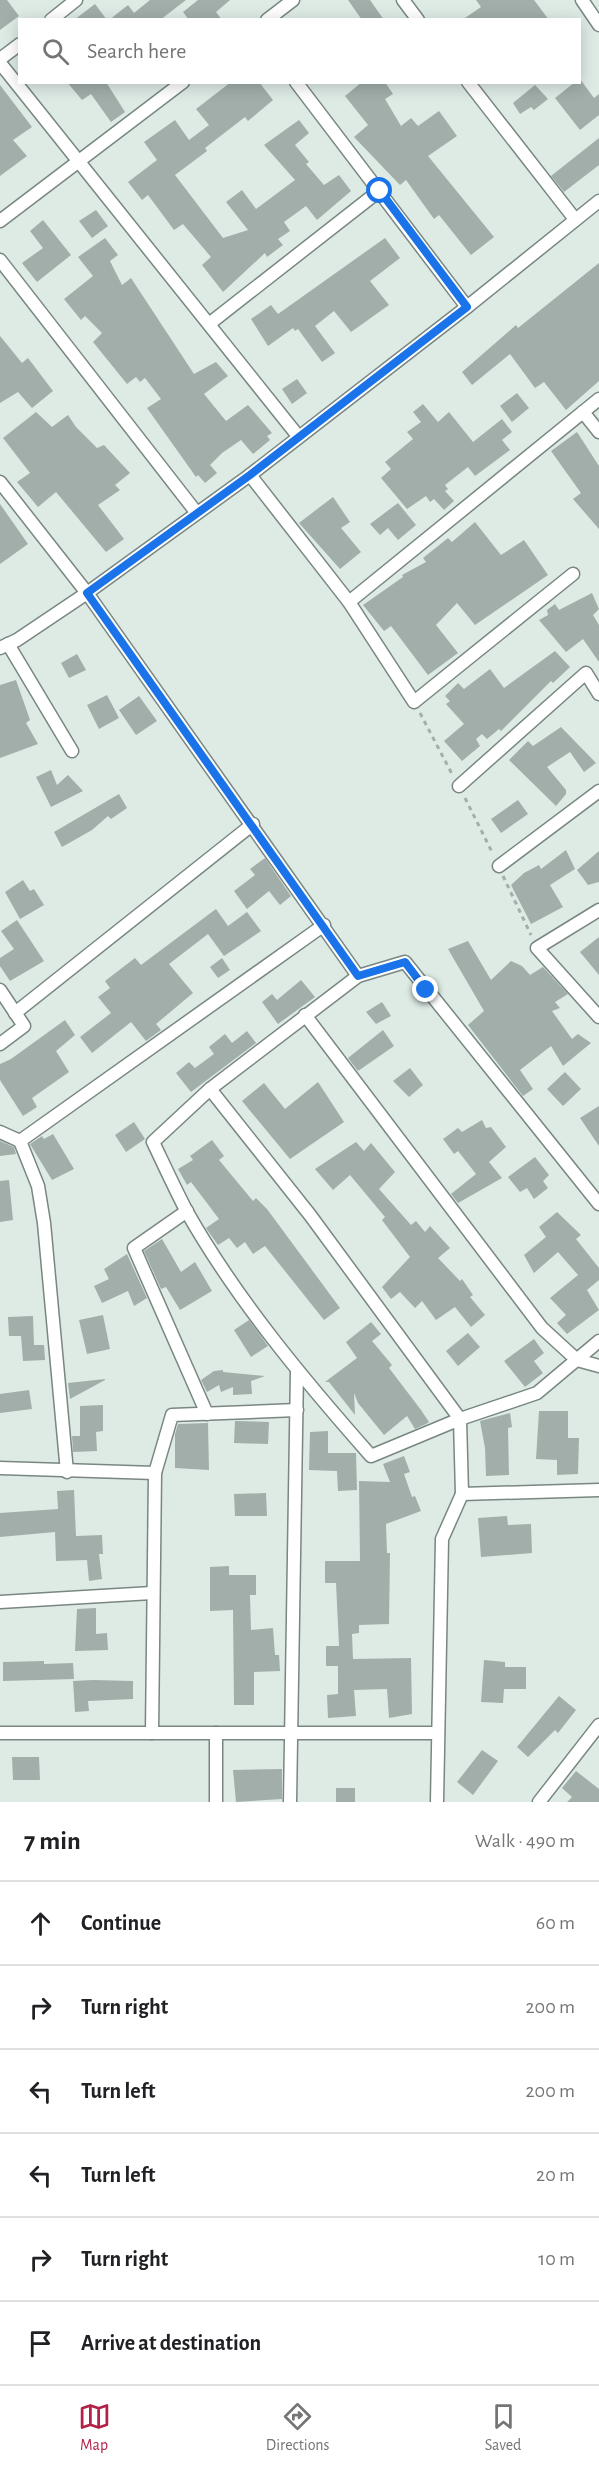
<!DOCTYPE html>
<meta charset="utf-8">
<style>
body{margin:0;font-family:"Alegreya Sans",sans-serif;background:#f2f2f2;color:#202124}
.stop{position:absolute;width:18px;height:18px;margin:-14px;border:4px solid #1a73e8;border-radius:50%;background:#fff}
.stop.end{background:#1a73e8;border-color:#fff;box-shadow:0 2px 6px #0008}
.list{margin:0;padding:0;list-style:none}
h2{display:flex;justify-content:space-between;align-items:center;height:78px;margin:0;padding:0 24px;font-size:26px}
h2 small{font-size:20px;font-weight:400;color:#757577}
.list li{display:grid;grid-template-columns:39px 1fr auto;gap:18px;align-items:center;box-sizing:border-box;height:84px;padding:0 24px;border-top:2px solid #e0e0e0}
.list b{display:block;font-size:22px;white-space:nowrap}
.list em{font-size:20px;font-style:normal;color:#757577}
.icon{flex:none;width:33px;height:33px;fill:none;stroke:currentColor;stroke-width:2;stroke-linecap:round;stroke-linejoin:round}
.map{position:relative;flex:none;width:599px;height:1802px;overflow:hidden}
.search{position:absolute;background:#fff;box-shadow:0 3px 15px #0003;left:18px;right:18px;top:18px;height:66px;display:flex;align-items:center;gap:15px;box-sizing:border-box;padding:0 21px;border-radius:0px;color:#757577;font-size:22px}
.sheet{height:582px;background:#fff}
nav{display:flex;justify-content:space-around;align-items:center;box-sizing:border-box;height:84px;border-top:2px solid #e0e0e0;background:#fff;font-size:16px;color:#757577}
nav a{display:grid;justify-items:center;gap:3px}
nav .on{color:#b32147}
.map>svg:first-child{display:block}
.building{fill:#a1aea9}
.lines{fill:none;stroke-linecap:round;stroke-linejoin:round}
.minor-casing{stroke:#798681;stroke-width:15}
.path{stroke:#a4aeaa;stroke-width:3;stroke-dasharray:4.5 4.5;stroke-linecap:butt}
.minor{stroke:#fff;stroke-width:12}
.route{stroke:#1a73e8;stroke-width:8}
</style>
<div class="map">
<svg width="599" height="1802" viewBox="0 0 599 1802">
<rect width="100%" height="100%" fill="#deebe5"/>
<g class="building">
<path d="M 0,0 L 7,0 L 19,16 L 0,30 Z"/>
<path d="M 150,0 L 186,0 L 160,20 L 109,20 L 128,5 L 134,13 Z"/>
<path d="M 198,0 L 230,0 L 216,12 L 222,20 L 189,20 L 183,12 Z"/>
<path d="M 348,0 L 370,0 L 384,20 L 362,20 Z"/>
<path d="M 476,0 L 534,0 L 549,20 L 462,20 L 481,7 Z"/>
<path d="M 95,4 L 107,20 L 74,20 Z"/>
<path d="M 580,79 L 594,98 L 599,94 L 599,115 L 580,130 L 555,98 L 575,82 L 579,82 Z"/>
<path d="M 67,82 L 106,82 L 125,112 L 111,122 L 91,94 L 82,100 Z"/>
<path d="M 231,82 L 259,82 L 273,100 L 248,121 L 245,117 L 205,148 L 207,151 L 175,175 L 223,238 L 248,230 L 226,202 L 242,190 L 256,209 L 295,180 L 264,145 L 299,120 L 309,133 L 295,145 L 309,162 L 306,164 L 324,185 L 339,175 L 351,191 L 317,220 L 306,206 L 284,222 L 290,231 L 278,239 L 283,245 L 267,257 L 265,253 L 223,292 L 202,265 L 211,257 L 183,224 L 174,230 L 148,195 L 142,200 L 128,182 L 157,160 L 144,142 L 175,120 L 189,140 L 209,125 L 196,109 Z"/>
<path d="M 362,82 L 385,82 L 393,94 L 385,99 L 401,126 L 411,118 L 418,126 L 439,111 L 457,136 L 428,156 L 494,237 L 471,255 L 439,215 L 434,219 L 406,180 L 400,185 L 354,137 L 368,125 L 345,96 Z"/>
<path d="M 0,85 L 32,127 L 13,140 L 27,156 L 0,176 Z"/>
<path d="M 535,85 L 548,99 L 534,110 L 531,107 L 520,114 L 513,103 Z"/>
<path d="M 599,138 L 599,165 L 564,192 L 551,176 Z"/>
<path d="M 96,210 L 108,226 L 92,238 L 79,221 Z"/>
<path d="M 43,220 L 71,255 L 37,282 L 22,263 L 43,248 L 30,231 Z"/>
<path d="M 105,238 L 118,255 L 110,261 L 122,285 L 131,278 L 194,374 L 216,362 L 228,376 L 204,394 L 226,421 L 248,405 L 272,433 L 267,436 L 270,440 L 253,454 L 241,440 L 222,453 L 210,465 L 217,473 L 205,483 L 198,475 L 196,477 L 147,408 L 161,399 L 145,378 L 140,382 L 136,377 L 127,384 L 93,342 L 102,333 L 85,316 L 81,320 L 64,299 L 93,276 L 78,257 Z"/>
<path d="M 385,238 L 400,258 L 370,281 L 389,305 L 351,332 L 334,311 L 315,326 L 335,353 L 322,362 L 298,329 L 295,331 L 293,328 L 268,346 L 251,319 L 271,305 L 278,314 Z"/>
<path d="M 599,263 L 599,381 L 566,410 L 544,382 L 535,388 L 510,354 L 472,385 L 462,372 L 516,325 L 518,328 Z"/>
<path d="M 0,336 L 22,363 L 28,358 L 53,391 L 32,408 L 18,392 L 0,403 Z"/>
<path d="M 297,379 L 307,393 L 292,404 L 282,389 Z"/>
<path d="M 517,393 L 529,408 L 512,422 L 500,406 Z"/>
<path d="M 423,404 L 438,422 L 449,412 L 473,442 L 502,419 L 512,432 L 502,440 L 510,450 L 475,476 L 468,467 L 445,485 L 448,489 L 445,491 L 454,501 L 444,510 L 434,499 L 430,502 L 426,496 L 407,509 L 381,478 L 391,469 L 385,462 L 413,439 L 407,432 L 421,422 L 413,412 Z"/>
<path d="M 36,412 L 52,427 L 68,415 L 76,427 L 97,448 L 104,445 L 130,473 L 115,485 L 120,490 L 98,505 L 124,539 L 106,552 L 56,492 L 38,507 L 17,482 L 30,473 L 3,438 Z"/>
<path d="M 577,432 L 599,466 L 599,529 L 573,499 L 581,493 L 551,451 Z"/>
<path d="M 333,497 L 350,522 L 341,528 L 361,552 L 340,569 L 299,523 Z"/>
<path d="M 398,503 L 416,525 L 398,540 L 388,528 L 380,535 L 370,524 Z"/>
<path d="M 0,504 L 28,544 L 0,564 Z"/>
<path d="M 475,522 L 501,555 L 524,540 L 548,575 L 475,625 L 457,603 L 436,625 L 458,653 L 428,675 L 391,626 L 384,631 L 363,605 L 403,577 L 402,575 L 426,562 L 423,558 L 448,538 L 452,542 Z"/>
<path d="M 592,593 L 599,609 L 593,615 L 599,625 L 599,662 L 583,639 L 566,652 L 539,620 L 548,615 L 547,610 L 555,604 L 559,610 Z"/>
<path d="M 555,651 L 570,667 L 553,683 L 551,681 L 501,731 L 499,729 L 487,739 L 482,734 L 476,739 L 480,746 L 462,761 L 444,741 L 464,724 L 446,704 L 450,701 L 445,696 L 458,683 L 464,689 L 490,669 L 504,688 Z"/>
<path d="M 77,654 L 86,670 L 69,678 L 61,663 Z"/>
<path d="M 16,680 L 30,720 L 26,723 L 38,744 L 0,758 L 0,685 Z"/>
<path d="M 107,695 L 119,718 L 99,729 L 87,705 Z"/>
<path d="M 139,696 L 157,721 L 136,735 L 119,710 Z"/>
<path d="M 561,727 L 596,763 L 584,772 L 570,752 L 547,767 L 566,790 L 566,794 L 556,806 L 509,760 L 528,741 L 533,746 Z"/>
<path d="M 51,770 L 57,785 L 68,775 L 83,791 L 51,807 L 36,777 Z"/>
<path d="M 119,794 L 127,808 L 111,819 L 108,816 L 92,830 L 62,847 L 54,832 Z"/>
<path d="M 518,800 L 528,814 L 501,833 L 491,819 Z"/>
<path d="M 566,850 L 575,869 L 550,885 L 563,907 L 531,924 L 511,885 L 524,873 L 539,865 L 541,869 Z"/>
<path d="M 599,851 L 599,882 L 588,885 L 577,870 Z"/>
<path d="M 265,858 L 291,896 L 280,905 L 269,891 L 247,909 L 234,891 L 255,875 L 250,869 Z"/>
<path d="M 23,880 L 30,891 L 34,889 L 44,905 L 20,919 L 5,892 Z"/>
<path d="M 216,909 L 228,926 L 247,912 L 261,931 L 224,956 L 208,934 L 169,964 L 193,993 L 156,1024 L 161,1030 L 146,1041 L 131,1022 L 92,1053 L 80,1037 L 111,1013 L 98,997 L 110,988 L 105,981 L 135,958 L 141,965 Z"/>
<path d="M 17,920 L 44,961 L 10,981 L 0,966 L 0,958 L 14,949 L 1,931 Z"/>
<path d="M 599,937 L 599,975 L 580,952 Z"/>
<path d="M 468,941 L 491,980 L 511,961 L 522,966 L 530,975 L 543,967 L 568,994 L 555,1002 L 560,1008 L 552,1011 L 572,1039 L 578,1034 L 591,1043 L 563,1066 L 551,1046 L 520,1070 L 533,1089 L 523,1096 L 468,1025 L 484,1011 L 448,949 Z"/>
<path d="M 222,958 L 230,970 L 218,978 L 210,967 Z"/>
<path d="M 301,980 L 315,997 L 278,1024 L 262,1002 L 272,994 L 277,1000 Z"/>
<path d="M 382,1002 L 391,1016 L 376,1024 L 366,1012 Z"/>
<path d="M 65,1020 L 75,1035 L 56,1051 L 69,1072 L 32,1098 L 37,1107 L 23,1116 L 0,1080 L 0,1064 L 11,1059 Z"/>
<path d="M 383,1030 L 394,1046 L 358,1071 L 348,1058 Z"/>
<path d="M 247,1031 L 256,1043 L 191,1092 L 176,1073 L 189,1062 L 195,1068 L 214,1054 L 209,1047 L 225,1034 L 232,1043 Z"/>
<path d="M 410,1068 L 423,1085 L 409,1097 L 393,1081 Z"/>
<path d="M 565,1072 L 581,1089 L 563,1106 L 547,1089 Z"/>
<path d="M 318,1082 L 344,1122 L 290,1159 L 242,1101 L 264,1083 L 285,1109 Z"/>
<path d="M 599,1106 L 599,1146 L 580,1118 Z"/>
<path d="M 482,1120 L 486,1128 L 491,1127 L 506,1147 L 489,1162 L 502,1178 L 458,1203 L 451,1194 L 476,1174 L 458,1151 L 454,1154 L 443,1139 L 458,1128 L 462,1132 Z"/>
<path d="M 134,1122 L 145,1139 L 126,1152 L 115,1135 Z"/>
<path d="M 53,1134 L 74,1169 L 52,1180 L 30,1144 L 42,1136 L 44,1139 Z"/>
<path d="M 212,1140 L 224,1156 L 219,1160 L 253,1201 L 256,1198 L 267,1209 L 340,1308 L 324,1320 L 265,1246 L 253,1254 L 245,1242 L 237,1248 L 229,1238 L 218,1245 L 208,1231 L 206,1228 L 219,1219 L 191,1182 L 187,1185 L 178,1169 L 193,1160 L 190,1156 Z"/>
<path d="M 0,1141 L 14,1147 L 16,1154 L 0,1156 Z"/>
<path d="M 356,1142 L 364,1151 L 371,1143 L 395,1172 L 379,1189 L 411,1225 L 416,1221 L 425,1232 L 430,1226 L 450,1248 L 438,1258 L 460,1281 L 462,1279 L 473,1295 L 470,1297 L 485,1315 L 471,1327 L 455,1307 L 436,1320 L 422,1301 L 415,1308 L 400,1292 L 391,1299 L 382,1287 L 410,1257 L 382,1220 L 385,1217 L 350,1175 L 333,1190 L 315,1169 Z"/>
<path d="M 535,1157 L 549,1175 L 543,1181 L 548,1188 L 534,1199 L 527,1188 L 520,1192 L 508,1177 Z"/>
<path d="M 9,1180 L 13,1220 L 0,1222 L 0,1181 Z"/>
<path d="M 557,1212 L 581,1235 L 576,1239 L 599,1268 L 599,1280 L 587,1290 L 599,1310 L 567,1334 L 557,1323 L 566,1315 L 550,1298 L 578,1275 L 558,1252 L 534,1273 L 524,1255 L 546,1237 L 539,1227 Z"/>
<path d="M 162,1239 L 181,1272 L 195,1262 L 212,1291 L 180,1310 L 166,1287 L 161,1289 L 144,1251 Z"/>
<path d="M 127,1254 L 147,1298 L 134,1306 L 128,1291 L 102,1303 L 94,1286 L 109,1279 L 104,1269 Z"/>
<path d="M 103,1315 L 110,1349 L 87,1354 L 79,1320 Z"/>
<path d="M 33,1316 L 34,1345 L 44,1345 L 45,1360 L 23,1361 L 21,1336 L 9,1336 L 8,1317 Z"/>
<path d="M 249,1320 L 268,1346 L 251,1357 L 234,1330 Z"/>
<path d="M 371,1322 L 381,1334 L 372,1341 L 392,1365 L 389,1368 L 421,1410 L 429,1422 L 426,1424 L 415,1429 L 407,1416 L 384,1435 L 358,1403 L 354,1393 L 355,1415 L 329,1382 L 325,1382 L 357,1358 L 346,1342 Z"/>
<path d="M 468,1333 L 480,1347 L 458,1366 L 446,1351 Z"/>
<path d="M 534,1339 L 544,1353 L 534,1361 L 543,1373 L 525,1387 L 504,1361 Z"/>
<path d="M 223,1370 L 223,1372 L 265,1376 L 251,1381 L 252,1394 L 233,1395 L 233,1387 L 221,1392 L 219,1385 L 207,1392 L 201,1380 L 214,1371 Z"/>
<path d="M 105,1379 L 105,1380 L 70,1399 L 68,1383 Z"/>
<path d="M 29,1390 L 32,1409 L 0,1413 L 0,1394 Z"/>
<path d="M 103,1405 L 103,1431 L 96,1432 L 97,1451 L 73,1452 L 72,1436 L 80,1436 L 80,1406 Z"/>
<path d="M 539,1411 L 568,1411 L 568,1438 L 579,1438 L 578,1474 L 557,1475 L 557,1460 L 536,1459 Z"/>
<path d="M 510,1413 L 512,1427 L 508,1428 L 509,1475 L 486,1476 L 485,1448 L 480,1421 Z"/>
<path d="M 235,1421 L 269,1422 L 268,1444 L 234,1443 Z"/>
<path d="M 208,1423 L 209,1470 L 175,1468 L 175,1434 L 178,1424 Z"/>
<path d="M 328,1431 L 328,1453 L 356,1453 L 357,1490 L 338,1491 L 337,1471 L 309,1470 L 310,1432 Z"/>
<path d="M 404,1456 L 410,1472 L 404,1474 L 412,1497 L 415,1496 L 421,1511 L 386,1524 L 387,1553 L 390,1553 L 389,1624 L 359,1625 L 359,1633 L 352,1634 L 353,1659 L 411,1658 L 412,1714 L 389,1718 L 387,1689 L 354,1690 L 356,1716 L 328,1718 L 327,1695 L 338,1694 L 338,1666 L 326,1666 L 326,1646 L 339,1646 L 336,1583 L 325,1583 L 325,1561 L 360,1561 L 359,1481 L 390,1482 L 383,1464 Z"/>
<path d="M 74,1490 L 76,1536 L 102,1535 L 103,1554 L 99,1554 L 102,1579 L 89,1581 L 87,1560 L 56,1561 L 55,1532 L 0,1537 L 0,1513 L 58,1509 L 57,1491 Z"/>
<path d="M 266,1493 L 267,1516 L 235,1516 L 234,1494 Z"/>
<path d="M 507,1516 L 508,1525 L 531,1524 L 532,1553 L 481,1557 L 478,1518 Z"/>
<path d="M 229,1566 L 229,1575 L 256,1575 L 256,1595 L 250,1595 L 251,1630 L 273,1628 L 275,1655 L 279,1655 L 280,1671 L 254,1672 L 254,1705 L 234,1705 L 233,1610 L 210,1611 L 210,1567 Z"/>
<path d="M 96,1608 L 96,1634 L 107,1633 L 108,1650 L 75,1651 L 77,1609 Z"/>
<path d="M 484,1660 L 505,1662 L 505,1667 L 526,1667 L 526,1689 L 504,1689 L 503,1703 L 481,1702 Z"/>
<path d="M 44,1661 L 44,1664 L 73,1663 L 74,1679 L 3,1681 L 3,1662 Z"/>
<path d="M 93,1680 L 133,1681 L 133,1699 L 88,1701 L 89,1711 L 75,1712 L 73,1681 Z"/>
<path d="M 559,1696 L 576,1710 L 558,1733 L 555,1730 L 528,1757 L 517,1747 Z"/>
<path d="M 482,1750 L 498,1761 L 473,1795 L 457,1782 Z"/>
<path d="M 12,1757 L 39,1757 L 40,1780 L 13,1780 Z"/>
<path d="M 282,1769 L 282,1799 L 236,1802 L 233,1770 Z"/>
<path d="M 576,1771 L 599,1789 L 599,1802 L 567,1802 L 572,1797 L 562,1788 Z"/>
<rect x="336" y="1788" width="19" height="14"/>
</g>
<g class="lines">
<g class="minor-casing">
<g id="minor">
<path d="M 403,0 L 418,20"/>
<path d="M 582,0 L 599,25"/>
<path d="M 51,20 L 76,0"/>
<path d="M 267,20 L 293,0"/>
<path d="M 0,59 L 20,44"/>
<path d="M 0,63 L 298,436"/>
<path d="M 296,82 L 467,307"/>
<path d="M 468,82 L 574,218"/>
<path d="M 0,221 L 183,82"/>
<path d="M 0,260 L 196,512"/>
<path d="M 209,324 L 379,191"/>
<path d="M 583,412 L 599,432"/>
<path d="M 250,475 L 349,602 L 414,702 L 573,574"/>
<path d="M 0,482 L 87,593 L 358,976"/>
<path d="M 349,602 L 599,399"/>
<path d="M 8,644 L 72,751"/>
<path d="M 0,648 L 17,640 L 87,593 L 250,475 L 467,307 L 599,201"/>
<path d="M 459,786 L 586,673 L 599,694"/>
<path d="M 499,866 L 599,791"/>
<path d="M 599,910 L 537,948 L 599,1017"/>
<path d="M 0,990 L 24,1026 L 0,1044"/>
<path d="M 15,1013 L 253,824"/>
<path d="M 305,1015 L 542,1328 L 577,1360 L 599,1366"/>
<path d="M 210,1089 L 310,1215 L 460,1419 L 462,1494 L 599,1490"/>
<path d="M 0,1132 L 20,1141 L 38,1186 L 44,1223 L 67,1472"/>
<path d="M 20,1141 L 324,925"/>
<path d="M 599,1204 L 405,962 L 358,976 L 210,1089 L 153,1142 C 164,1165 175,1189 187,1212 C 237,1300 304,1380 371,1456 L 460,1419 L 537,1393 L 599,1341"/>
<path d="M 187,1211 L 134,1248 L 207,1414"/>
<path d="M 0,1468 L 155,1473"/>
<path d="M 0,1602 L 152,1593"/>
<path d="M 0,1733 L 438,1733"/>
<path d="M 152,1733 L 155,1473 L 172,1415 L 297,1410"/>
<path d="M 216,1802 L 216,1733"/>
<path d="M 290,1802 L 297,1371"/>
<path d="M 437,1802 L 442,1539 L 462,1494"/>
<path d="M 539,1802 L 599,1725"/>
</g>
</g>
<g class="path">
<path d="M 420,713 L 452,774"/>
<path d="M 465,798 L 493,854"/>
<path d="M 503,876 L 531,935"/>
</g>
<use href="#minor" class="minor"/>
</g>
<g class="lines">
<path class="route" d="M 380,191 L 467,307 L 250,475 L 87,593 L 358,976 L 405,962 L 426,990"/>
</g>
</svg>
<div class="stop" style="left:380px;top:191px"></div>
<div class="stop end" style="left:426px;top:990px"></div>
<div class="search"><svg class="icon" aria-label="search" viewBox="0 0 24 24"><circle cx="10" cy="10" r="6"/><path d="M15 15l6 6"/></svg>Search here</div>
</div>
<section class="sheet">
<h2>7 min<small>Walk · 490 m</small></h2>
<ul class="list">
<li><svg class="icon" aria-label="ahead" viewBox="0 0 24 24"><path d="M12 20V5M6 11l6-6 6 6"/></svg><div><b>Continue</b></div><em>60 m</em></li>
<li><svg class="icon" aria-label="right" viewBox="0 0 24 24"><path d="M7 20v-9h11M14 6l5 5-5 5"/></svg><div><b>Turn right</b></div><em>200 m</em></li>
<li><svg class="icon" aria-label="left" viewBox="0 0 24 24"><path d="M17 20v-9H6M10 6l-5 5 5 5"/></svg><div><b>Turn left</b></div><em>200 m</em></li>
<li><svg class="icon" aria-label="left" viewBox="0 0 24 24"><path d="M17 20v-9H6M10 6l-5 5 5 5"/></svg><div><b>Turn left</b></div><em>20 m</em></li>
<li><svg class="icon" aria-label="right" viewBox="0 0 24 24"><path d="M7 20v-9h11M14 6l5 5-5 5"/></svg><div><b>Turn right</b></div><em>10 m</em></li>
<li><svg class="icon" aria-label="arrive" viewBox="0 0 24 24"><path d="M6 21V4h12l-3 4 3 4H6"/></svg><div><b>Arrive at destination</b></div></li>
</ul>
</section>
<nav>
<a class="on"><svg class="icon" aria-label="map" viewBox="0 0 24 24"><path d="M3 6l6-2 6 2 6-2v14l-6 2-6-2-6 2zM9 4v14M15 6v14"/></svg>Map</a>
<a><svg class="icon" aria-label="directions" viewBox="0 0 24 24"><path d="M12 3l9 9-9 9-9-9zM9 14v-3h6M13 9l2 2-2 2"/></svg>Directions</a>
<a><svg class="icon" aria-label="saved" viewBox="0 0 24 24"><path d="M7 4h10v16l-5-4-5 4z"/></svg>Saved</a>
</nav>
